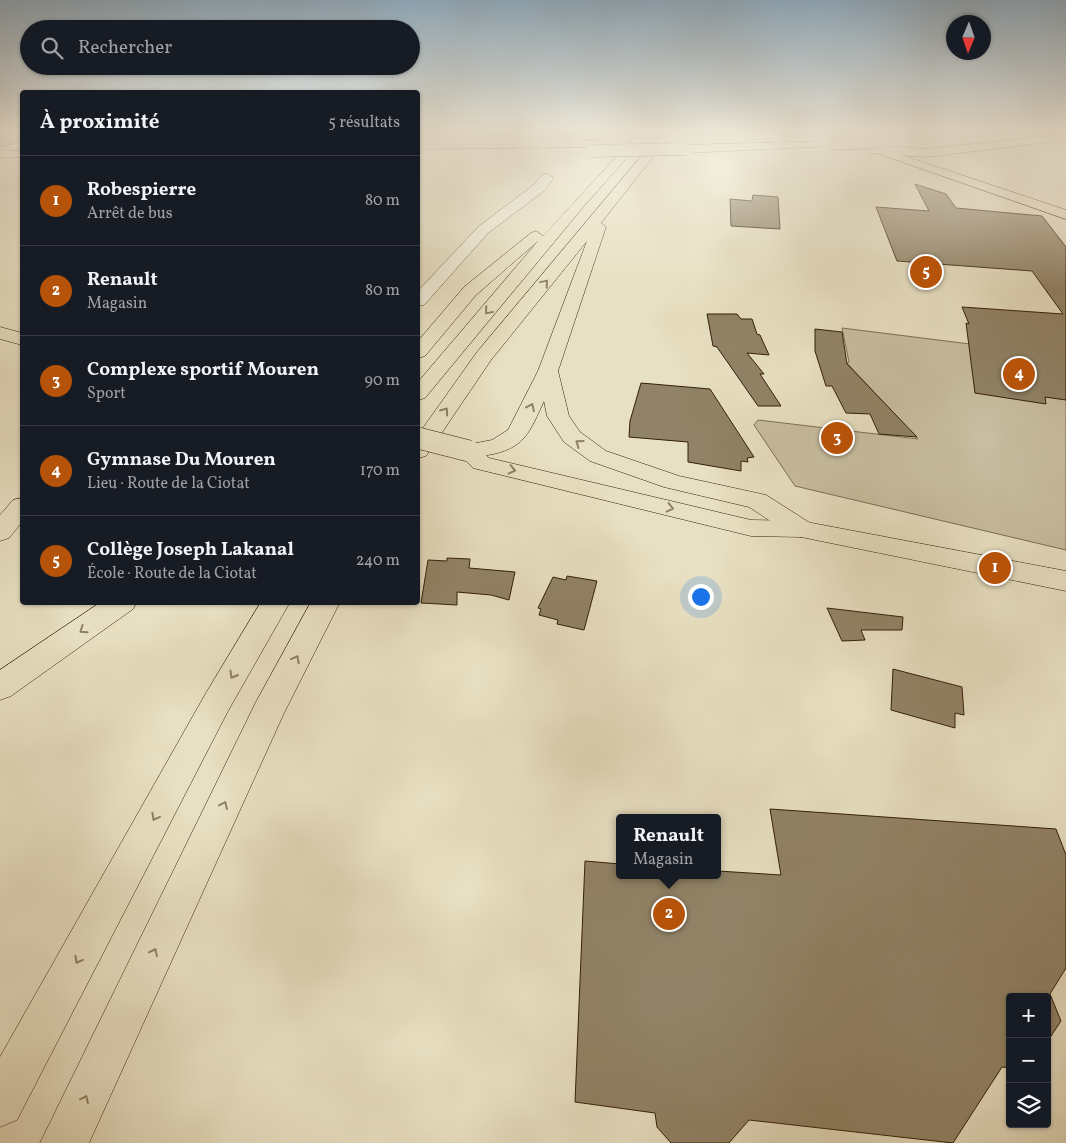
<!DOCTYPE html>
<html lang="fr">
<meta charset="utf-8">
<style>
body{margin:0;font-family:Vollkorn,serif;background:#20242c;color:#f1f3f6}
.controls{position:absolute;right:15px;bottom:15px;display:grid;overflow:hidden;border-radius:5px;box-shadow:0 1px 4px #0004}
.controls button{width:45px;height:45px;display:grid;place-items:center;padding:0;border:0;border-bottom:1px solid #363941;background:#171b24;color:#f1f3f6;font:25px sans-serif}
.compass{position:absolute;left:946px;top:15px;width:45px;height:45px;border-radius:50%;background:#171b24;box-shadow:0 1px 4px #0004;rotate:182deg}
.you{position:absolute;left:700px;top:596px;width:18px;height:18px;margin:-12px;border:4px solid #fff;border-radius:50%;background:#1a73e8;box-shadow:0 0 0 8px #1a73e833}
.badge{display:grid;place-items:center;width:32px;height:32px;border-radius:50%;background:#b45309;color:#fff;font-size:16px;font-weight:700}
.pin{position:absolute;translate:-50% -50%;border:2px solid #fff;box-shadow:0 1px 5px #0006}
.popup{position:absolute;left:616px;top:814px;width:105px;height:65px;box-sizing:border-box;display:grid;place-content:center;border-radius:5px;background:#171b24;filter:drop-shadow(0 1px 4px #0005);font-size:16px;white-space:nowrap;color:#9ea1a6}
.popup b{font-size:19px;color:#f1f3f6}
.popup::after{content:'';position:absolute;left:50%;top:100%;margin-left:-10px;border:10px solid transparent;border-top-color:#171b24}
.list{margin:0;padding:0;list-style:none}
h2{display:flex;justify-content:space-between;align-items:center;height:65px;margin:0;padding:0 20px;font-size:21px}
h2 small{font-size:16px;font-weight:400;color:#9ea1a6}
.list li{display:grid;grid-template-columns:32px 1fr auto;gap:15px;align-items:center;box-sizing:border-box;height:90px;padding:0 20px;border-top:1px solid #363941}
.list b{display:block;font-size:19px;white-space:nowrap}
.list p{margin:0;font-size:16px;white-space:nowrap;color:#9ea1a6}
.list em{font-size:16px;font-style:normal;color:#9ea1a6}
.icon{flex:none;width:28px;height:28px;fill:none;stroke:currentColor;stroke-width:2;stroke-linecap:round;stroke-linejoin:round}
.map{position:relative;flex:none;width:1066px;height:1143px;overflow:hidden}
.search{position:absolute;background:#171b24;box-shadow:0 1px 4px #0004;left:20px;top:20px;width:400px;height:55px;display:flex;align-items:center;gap:12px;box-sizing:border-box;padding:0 18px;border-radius:28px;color:#9ea1a6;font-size:19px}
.panel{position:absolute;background:#171b24;box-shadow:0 1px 4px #0004;left:20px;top:90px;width:400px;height:515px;border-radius:5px}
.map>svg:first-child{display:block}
.green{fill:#c9bfa2;stroke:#7e6f54}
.building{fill:#918367;stroke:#331f05}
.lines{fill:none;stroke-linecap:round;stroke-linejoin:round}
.minor-casing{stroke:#604f34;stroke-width:1}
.major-casing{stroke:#331f05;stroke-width:1}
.highway-casing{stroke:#331f05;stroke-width:1}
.minor{fill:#f0ebd7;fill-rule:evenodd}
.major{fill:#e8e0c2;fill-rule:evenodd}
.highway{fill:#e8e0c2;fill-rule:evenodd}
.major-bridge-casing{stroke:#331f05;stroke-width:22;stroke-linecap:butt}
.highway-bridge-casing{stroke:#331f05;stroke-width:13;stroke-linecap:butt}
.major-bridge{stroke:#e8e0c2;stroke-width:21}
.highway-bridge{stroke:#e8e0c2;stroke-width:12}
.oneway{stroke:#8e8064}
</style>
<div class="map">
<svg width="1066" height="1143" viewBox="0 0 1066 1143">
<rect width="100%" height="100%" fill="#e8e0c2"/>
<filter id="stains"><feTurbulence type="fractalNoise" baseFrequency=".004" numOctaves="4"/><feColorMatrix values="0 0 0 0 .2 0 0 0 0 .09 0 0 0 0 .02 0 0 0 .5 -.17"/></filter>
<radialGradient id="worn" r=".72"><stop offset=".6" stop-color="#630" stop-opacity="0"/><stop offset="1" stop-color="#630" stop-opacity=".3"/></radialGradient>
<g class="green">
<path d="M 0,129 L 22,129 L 22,141 L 0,147 Z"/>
<path d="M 842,328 L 1066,356 L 1066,550 L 795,486 L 754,425 L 758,420 L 918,439 L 847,363 L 849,362 Z"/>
</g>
<g class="building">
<path d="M 915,184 L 946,194 L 956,208 L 1042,216 L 1066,247 L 1066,400 L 1045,397 L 1046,404 L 975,393 L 966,323 L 969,324 L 962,307 L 1063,314 L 1032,271 L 897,261 L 876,207 L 929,211 Z"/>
<path d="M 753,195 L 778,197 L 780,229 L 731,226 L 730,199 L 752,201 Z"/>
<path d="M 707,314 L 737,314 L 741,319 L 752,319 L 757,334 L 760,335 L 769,355 L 747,353 L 764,374 L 760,374 L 781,406 L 758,406 L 717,347 L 713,346 Z"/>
<path d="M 815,329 L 842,332 L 847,364 L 917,437 L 879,434 L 870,414 L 846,413 L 832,386 L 826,386 L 815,351 Z"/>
<path d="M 641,383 L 710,389 L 754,457 L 747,458 L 748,462 L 741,461 L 741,471 L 688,462 L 688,442 L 629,437 L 630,421 Z"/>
<path d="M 447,558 L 470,559 L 469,568 L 515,572 L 509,600 L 491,595 L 457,592 L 457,605 L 421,603 L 428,560 L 447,561 Z"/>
<path d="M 567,576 L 597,581 L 584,630 L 557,624 L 558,620 L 539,615 L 541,609 L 538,608 L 553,577 L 566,580 Z"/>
<path d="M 827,608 L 903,617 L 902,630 L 861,630 L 865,640 L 842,641 Z"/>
<path d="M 893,669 L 962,687 L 964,715 L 955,713 L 955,728 L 891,710 Z"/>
<path d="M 770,809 L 1056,829 L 1066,855 L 1066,968 L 1050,994 L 1061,1021 L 1047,1042 L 1047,997 L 1010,997 L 1010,1068 L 1002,1067 L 953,1143 L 749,1120 L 729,1143 L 671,1143 L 657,1127 L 655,1113 L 575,1102 L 585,861 L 620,864 L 620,875 L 718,875 L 718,871 L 781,875 Z"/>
</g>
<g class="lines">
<g class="minor-casing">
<g id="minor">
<path d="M 593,129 L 606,129 L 593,139 L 568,143 L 418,142 L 418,136 L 568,137 L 586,134 Z"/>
<path d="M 547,174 L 553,178 L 545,190 L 488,233 L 424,305 L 418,306 L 418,291 L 478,227 L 535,184 L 542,175 Z"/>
</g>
</g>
<g class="major-casing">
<g id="major">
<path d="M 808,129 L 824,129 L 1066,210 L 1066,219 Z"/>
<path d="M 0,327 L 22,333 L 22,345 L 0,339 Z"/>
<path d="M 469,444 L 477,446 L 489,458 L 751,520 L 801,521 L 1066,571 L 1066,591 L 801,537 L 751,536 L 473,468 L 457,451 L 461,446 Z"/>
<path d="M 22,498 L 22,522 L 9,538 L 0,541 L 0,515 L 13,500 Z"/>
</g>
</g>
<g class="highway-casing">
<g id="highway">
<path d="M 642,129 L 653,129 L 584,206 L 425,398 L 418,400 L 418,382 L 538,241 L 476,295 L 425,356 L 418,358 L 418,341 L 464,287 L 531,233 L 536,231 L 543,236 Z"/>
<path d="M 664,129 L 675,129 L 601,223 L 606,227 L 558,371 L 569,416 L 580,432 L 606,451 L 679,476 L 766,495 L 810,523 L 814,529 L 810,535 L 801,537 L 792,535 L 749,507 L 664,487 L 590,461 L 564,442 L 547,416 L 544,401 C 530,431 525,449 488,455 C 478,456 470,458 461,456 L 457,451 L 461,446 L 492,440 L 508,430 L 538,371 L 587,241 L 491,360 L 426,456 L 418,458 L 418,435 L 477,352 Z"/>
<path d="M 938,129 L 975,129 L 977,131 L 971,134 L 884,138 L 878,135 L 884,132 Z"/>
<path d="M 1066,134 L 1066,140 L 927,157 L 871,153 L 865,149 L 871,145 L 927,149 Z"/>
<path d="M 597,141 L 601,143 L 601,147 L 418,149 L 418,142 Z"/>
<path d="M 830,141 L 836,144 L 834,146 L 686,153 L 680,149 L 686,145 Z"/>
<path d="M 0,150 L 22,151 L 22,157 L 0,158 Z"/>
<path d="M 101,602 L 137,602 L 133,609 L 11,696 L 0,700 L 0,670 Z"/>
<path d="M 261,602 L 290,602 L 228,711 L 17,1120 L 0,1127 L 0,1057 L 206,693 Z"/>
<path d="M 311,602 L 340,602 L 284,713 L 89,1143 L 40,1143 L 256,702 Z"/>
</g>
</g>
<use href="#minor" class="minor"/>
<use href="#major" class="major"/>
<use href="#highway" class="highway"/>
<g class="major-bridge-casing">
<path id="major-bridge" d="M 418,438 L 469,451"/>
</g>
<g class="highway-bridge-casing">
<g id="highway-bridge">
<path d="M 830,144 L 877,142"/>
<path d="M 591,151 L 686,149"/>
</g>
</g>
<use href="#major-bridge" class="major-bridge"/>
<use href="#highway-bridge" class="highway-bridge"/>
</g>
<defs><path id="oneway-chevron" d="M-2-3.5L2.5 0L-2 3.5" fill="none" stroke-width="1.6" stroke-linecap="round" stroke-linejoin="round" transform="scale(1.25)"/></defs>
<g class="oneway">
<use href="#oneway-chevron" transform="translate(545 283) rotate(-50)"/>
<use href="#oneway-chevron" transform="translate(488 311) rotate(130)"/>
<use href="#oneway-chevron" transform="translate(531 407) rotate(-65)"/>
<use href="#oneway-chevron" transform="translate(445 411) rotate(-55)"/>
<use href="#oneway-chevron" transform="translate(579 443) rotate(-144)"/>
<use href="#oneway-chevron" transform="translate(512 470) rotate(13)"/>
<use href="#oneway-chevron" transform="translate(670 508) rotate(13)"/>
<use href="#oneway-chevron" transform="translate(83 630) rotate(145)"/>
<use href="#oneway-chevron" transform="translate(296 659) rotate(-62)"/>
<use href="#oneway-chevron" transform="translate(233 675) rotate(120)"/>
<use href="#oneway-chevron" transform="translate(224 805) rotate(-65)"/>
<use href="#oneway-chevron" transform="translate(155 817) rotate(119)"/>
<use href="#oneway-chevron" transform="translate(154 952) rotate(-65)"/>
<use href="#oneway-chevron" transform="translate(78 960) rotate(119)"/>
<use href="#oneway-chevron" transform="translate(85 1099) rotate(-65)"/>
</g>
<linearGradient id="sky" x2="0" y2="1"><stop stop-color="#8fabbf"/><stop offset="0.45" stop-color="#f5f1e4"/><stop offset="1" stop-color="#f5f1e4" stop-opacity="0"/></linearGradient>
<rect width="1066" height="289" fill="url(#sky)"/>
<rect width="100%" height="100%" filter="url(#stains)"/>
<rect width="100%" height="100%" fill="url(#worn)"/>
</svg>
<div class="controls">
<button>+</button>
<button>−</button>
<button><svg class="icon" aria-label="layers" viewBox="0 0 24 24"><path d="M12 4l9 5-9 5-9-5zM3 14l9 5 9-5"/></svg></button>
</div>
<svg class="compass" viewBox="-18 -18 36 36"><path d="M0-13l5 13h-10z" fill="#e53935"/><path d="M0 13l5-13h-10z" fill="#9ea1a6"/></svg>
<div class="you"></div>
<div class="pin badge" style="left:995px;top:568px">1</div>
<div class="pin badge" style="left:669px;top:914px">2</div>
<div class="popup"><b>Renault</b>Magasin</div>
<div class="pin badge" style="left:837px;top:438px">3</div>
<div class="pin badge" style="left:1019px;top:374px">4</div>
<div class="pin badge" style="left:926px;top:272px">5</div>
<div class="search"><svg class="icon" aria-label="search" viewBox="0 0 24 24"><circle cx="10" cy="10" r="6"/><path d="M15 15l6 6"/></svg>Rechercher</div>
<section class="panel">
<h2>À proximité<small>5 résultats</small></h2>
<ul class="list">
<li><span class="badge">1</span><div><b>Robespierre</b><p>Arrêt de bus</p></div><em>80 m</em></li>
<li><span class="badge">2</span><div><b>Renault</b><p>Magasin</p></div><em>80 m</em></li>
<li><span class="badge">3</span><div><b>Complexe sportif Mouren</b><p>Sport</p></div><em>90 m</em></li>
<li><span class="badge">4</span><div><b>Gymnase Du Mouren</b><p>Lieu · Route de la Ciotat</p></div><em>170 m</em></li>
<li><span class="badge">5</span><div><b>Collège Joseph Lakanal</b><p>École · Route de la Ciotat</p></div><em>240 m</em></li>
</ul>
</section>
</div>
